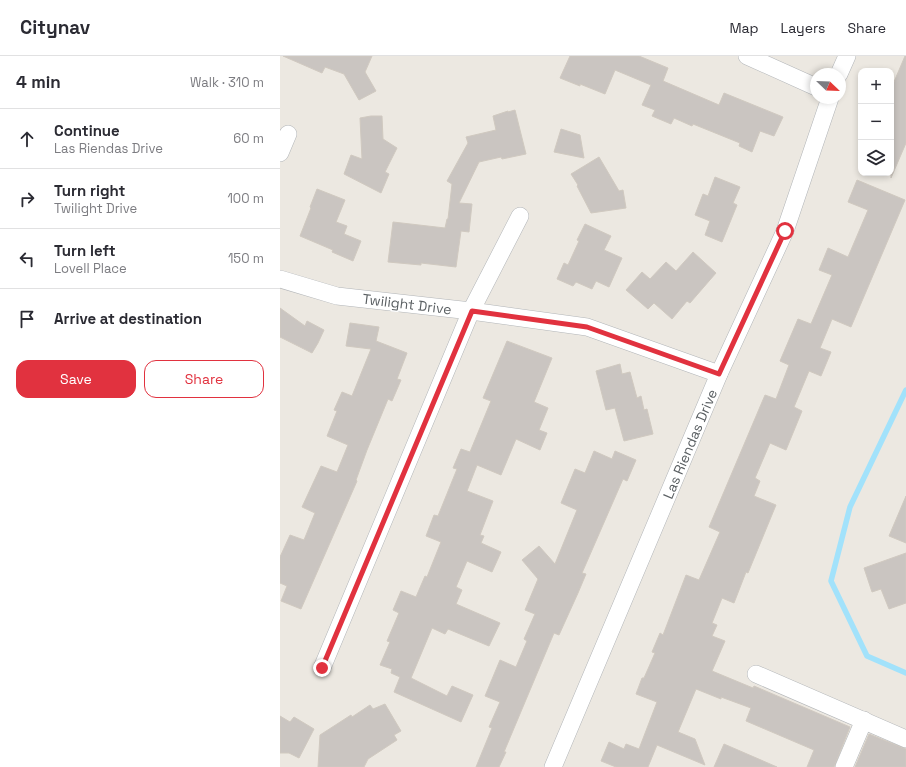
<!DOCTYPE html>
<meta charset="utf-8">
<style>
body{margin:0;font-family:"Space Grotesk",sans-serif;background:#f7f7f7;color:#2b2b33}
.controls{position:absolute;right:12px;top:12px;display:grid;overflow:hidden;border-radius:8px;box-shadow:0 2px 6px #0003}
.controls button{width:36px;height:36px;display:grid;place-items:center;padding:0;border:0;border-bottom:1px solid #e1e1e2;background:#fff;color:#2b2b33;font:20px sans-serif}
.compass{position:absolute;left:530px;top:12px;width:36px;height:36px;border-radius:50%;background:#fff;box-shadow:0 2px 6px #0003;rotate:113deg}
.stop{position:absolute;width:12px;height:12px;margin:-9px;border:3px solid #e1323f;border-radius:50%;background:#fff}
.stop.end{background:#e1323f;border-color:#fff;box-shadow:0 1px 4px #0008}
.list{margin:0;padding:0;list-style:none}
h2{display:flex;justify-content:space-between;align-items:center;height:52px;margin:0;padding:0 16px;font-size:17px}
h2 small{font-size:13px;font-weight:400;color:#7c7c81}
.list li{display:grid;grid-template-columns:26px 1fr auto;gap:12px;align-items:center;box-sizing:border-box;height:60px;padding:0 16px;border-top:1px solid #e1e1e2}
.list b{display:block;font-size:15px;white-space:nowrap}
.list p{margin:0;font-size:13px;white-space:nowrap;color:#7c7c81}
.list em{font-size:13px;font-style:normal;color:#7c7c81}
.actions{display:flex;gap:8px;padding:12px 16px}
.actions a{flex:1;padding:9px 0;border:1px solid #e1323f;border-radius:12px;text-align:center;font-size:14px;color:#e1323f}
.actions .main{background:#e1323f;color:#fff}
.icon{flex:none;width:22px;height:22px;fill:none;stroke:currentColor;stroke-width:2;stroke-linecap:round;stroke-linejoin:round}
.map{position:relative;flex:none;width:626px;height:711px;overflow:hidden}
header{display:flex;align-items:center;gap:24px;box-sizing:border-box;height:56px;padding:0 20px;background:#fff;border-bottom:1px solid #e1e1e2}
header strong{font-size:19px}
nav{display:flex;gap:22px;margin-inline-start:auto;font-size:14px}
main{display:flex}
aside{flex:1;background:#fff}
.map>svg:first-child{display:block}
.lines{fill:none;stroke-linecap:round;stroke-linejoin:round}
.stream{stroke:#a2e2fb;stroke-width:5.5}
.building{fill:#cac5c1;stroke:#d0c9c0}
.minor-casing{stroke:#b2b5b8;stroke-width:18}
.minor{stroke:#fff;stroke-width:17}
.route{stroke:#e1323f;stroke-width:5}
.labels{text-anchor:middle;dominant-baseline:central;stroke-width:3;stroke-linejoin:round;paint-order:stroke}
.street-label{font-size:14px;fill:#5a5f62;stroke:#fff}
</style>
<header>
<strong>Citynav</strong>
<nav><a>Map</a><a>Layers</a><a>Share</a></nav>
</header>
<main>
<aside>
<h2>4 min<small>Walk · 310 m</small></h2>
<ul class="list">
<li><svg class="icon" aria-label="ahead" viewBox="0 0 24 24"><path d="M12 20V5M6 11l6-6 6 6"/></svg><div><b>Continue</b><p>Las Riendas Drive</p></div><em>60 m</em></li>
<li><svg class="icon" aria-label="right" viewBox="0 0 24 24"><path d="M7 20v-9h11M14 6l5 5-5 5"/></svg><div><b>Turn right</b><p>Twilight Drive</p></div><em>100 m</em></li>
<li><svg class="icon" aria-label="left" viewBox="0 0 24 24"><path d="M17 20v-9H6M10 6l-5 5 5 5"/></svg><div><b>Turn left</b><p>Lovell Place</p></div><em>150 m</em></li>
<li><svg class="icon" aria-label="arrive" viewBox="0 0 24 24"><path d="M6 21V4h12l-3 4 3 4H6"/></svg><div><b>Arrive at destination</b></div></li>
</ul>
<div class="actions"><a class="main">Save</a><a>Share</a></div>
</aside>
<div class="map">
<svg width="626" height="711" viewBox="0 0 626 711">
<rect width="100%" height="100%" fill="#ece8e1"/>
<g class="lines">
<path class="stream" d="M 626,334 L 570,451 L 551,525 L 587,600 L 626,617"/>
</g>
<g class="building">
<path d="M 3,0 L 92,0 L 85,16 L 96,35 L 79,44 L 64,18 L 45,11 L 42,17 Z"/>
<path d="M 290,0 L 359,0 L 388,12 L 383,25 L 439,49 L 444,37 L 503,61 L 494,80 L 480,75 L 472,96 L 459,90 L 460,87 L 413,68 L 412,70 L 394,62 L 391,68 L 372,60 L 375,54 L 362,49 L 371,29 L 335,14 L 325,38 L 300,28 L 300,30 L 280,22 Z"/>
<path d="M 625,0 L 626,0 L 626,87 L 611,122 L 611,33 Z"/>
<path d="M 235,54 L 246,98 L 222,103 L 221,101 L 199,106 L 179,147 L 192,148 L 189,176 L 181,175 L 176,211 L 141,207 L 141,209 L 108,206 L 113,166 L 165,172 L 167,163 L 168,163 L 172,128 L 167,125 L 188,87 L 186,81 L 216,74 L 213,60 L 228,55 L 228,56 Z"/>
<path d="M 91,60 L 102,60 L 103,83 L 117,92 L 105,116 L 109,118 L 101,137 L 64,118 L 71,99 L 82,103 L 80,62 Z"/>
<path d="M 281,73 L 300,79 L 304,102 L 274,96 Z"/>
<path d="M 319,101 L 339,135 L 343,134 L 346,152 L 311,157 L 297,130 L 298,129 L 291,118 Z"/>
<path d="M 435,121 L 460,131 L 453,147 L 457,149 L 442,186 L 425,179 L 430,165 L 415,159 L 423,138 L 428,140 Z"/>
<path d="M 577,124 L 625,144 L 571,271 L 552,263 L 540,292 L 551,296 L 541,320 L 529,315 L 514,351 L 522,355 L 506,394 L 490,387 L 475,422 L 480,425 L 474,440 L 496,449 L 468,517 L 466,516 L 454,547 L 442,542 L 432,567 L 437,569 L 432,580 L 445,585 L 432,615 L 473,632 L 474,630 L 570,671 L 554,711 L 527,711 L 534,694 L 466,665 L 471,652 L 441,641 L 441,643 L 416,633 L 398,676 L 415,683 L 425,709 L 377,689 L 368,711 L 336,711 L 321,705 L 329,686 L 344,693 L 346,688 L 359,693 L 377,646 L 356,638 L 362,622 L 364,622 L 375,597 L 372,596 L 380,577 L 383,579 L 406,519 L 419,524 L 440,476 L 429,471 L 485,339 L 496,343 L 509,309 L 500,305 L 518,263 L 531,268 L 552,219 L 539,214 L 548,192 L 568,201 L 588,154 L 568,146 Z"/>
<path d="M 37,133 L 65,144 L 56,166 L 67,170 L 64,178 L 81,185 L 73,205 L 52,196 L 53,194 L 20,180 L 31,152 L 30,151 Z"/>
<path d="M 305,168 L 331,180 L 324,194 L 342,202 L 329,231 L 316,225 L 312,233 L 296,226 L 293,230 L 277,223 L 284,207 L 288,209 L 299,185 L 297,184 Z"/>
<path d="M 413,196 L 436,217 L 410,247 L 407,245 L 392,263 L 374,247 L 368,253 L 346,234 L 362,216 L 370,223 L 386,206 L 396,215 Z"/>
<path d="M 0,252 L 25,270 L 27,265 L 44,274 L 38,287 L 32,297 L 0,281 Z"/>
<path d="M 70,267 L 99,271 L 96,285 L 127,297 L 117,323 L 121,324 L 112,345 L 108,343 L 87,394 L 76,424 L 77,425 L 21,553 L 1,545 L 7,530 L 0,527 L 0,501 L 10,479 L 24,484 L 35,457 L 22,451 L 41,410 L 57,416 L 68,389 L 47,380 L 57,355 L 54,354 L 62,336 L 72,340 L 91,293 L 66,290 Z"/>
<path d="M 227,285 L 272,302 L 254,346 L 268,352 L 259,374 L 267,377 L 260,394 L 236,383 L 221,419 L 197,409 L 187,435 L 213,445 L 200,479 L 204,480 L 201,487 L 221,496 L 212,516 L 187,505 L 176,531 L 182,534 L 176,548 L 220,567 L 209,590 L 168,573 L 165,578 L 152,572 L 131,622 L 167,640 L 172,630 L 193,639 L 181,666 L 114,636 L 120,621 L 111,617 L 112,613 L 100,609 L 110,586 L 107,585 L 119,557 L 113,554 L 121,535 L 136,541 L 145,520 L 147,521 L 161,486 L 146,480 L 154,459 L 158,460 L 177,413 L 173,412 L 181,393 L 190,396 L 211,345 L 203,342 Z"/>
<path d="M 340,308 L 342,318 L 350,316 L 357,342 L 361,340 L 364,354 L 367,353 L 373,378 L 344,385 L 335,352 L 326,354 L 316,315 Z"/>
<path d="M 314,395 L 332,403 L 335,395 L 356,404 L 347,425 L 343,423 L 302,517 L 306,518 L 298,537 L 279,579 L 274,577 L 224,696 L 226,696 L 219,711 L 196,711 L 212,672 L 209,671 L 220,646 L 205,640 L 220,604 L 236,611 L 247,585 L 244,583 L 255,558 L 245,554 L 258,523 L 242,504 L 259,490 L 275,508 L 297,454 L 281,447 L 295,413 L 305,417 Z"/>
<path d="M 626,440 L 626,487 L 609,480 Z"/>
<path d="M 626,497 L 626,547 L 609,553 L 601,533 L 592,536 L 584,512 Z"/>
<path d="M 105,648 L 121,675 L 114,679 L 117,684 L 88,703 L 84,711 L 38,711 L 40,679 L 71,659 L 72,661 L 90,649 L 93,653 Z"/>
<path d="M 0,660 L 10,666 L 14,661 L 34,673 L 19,702 L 9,697 L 0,697 Z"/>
<path d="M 589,678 L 626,693 L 626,711 L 575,711 Z"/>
<path d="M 444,688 L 497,711 L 434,711 Z"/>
</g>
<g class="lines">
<g class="minor-casing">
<g id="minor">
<path d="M 467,0 L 536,31"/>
<path d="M 559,18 L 567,0"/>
<path d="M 0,97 L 8,78"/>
<path d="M 0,223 L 57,240 L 191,255 L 307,271 L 439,318"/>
<path d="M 42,612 L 191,255 L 240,160"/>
<path d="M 476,618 L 626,683"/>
<path d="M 273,711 L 439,318 L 505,175 L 550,42"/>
<path d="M 564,711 L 584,664"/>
</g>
</g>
<use href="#minor" class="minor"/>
</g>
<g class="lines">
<path class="route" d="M 42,612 L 192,255 L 307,271 L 439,318 L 505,175"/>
</g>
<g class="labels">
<g class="street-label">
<text transform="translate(127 248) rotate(7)">Twilight Drive</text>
<text transform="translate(410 388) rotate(-67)">Las Riendas Drive</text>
</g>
</g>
</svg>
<div class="controls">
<button>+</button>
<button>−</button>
<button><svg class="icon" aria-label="layers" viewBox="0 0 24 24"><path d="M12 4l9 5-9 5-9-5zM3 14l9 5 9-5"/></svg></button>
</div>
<svg class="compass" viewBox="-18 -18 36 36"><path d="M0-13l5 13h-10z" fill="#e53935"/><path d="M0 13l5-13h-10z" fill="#7c7c81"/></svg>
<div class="stop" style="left:505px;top:175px"></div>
<div class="stop end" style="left:42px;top:612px"></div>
</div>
</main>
